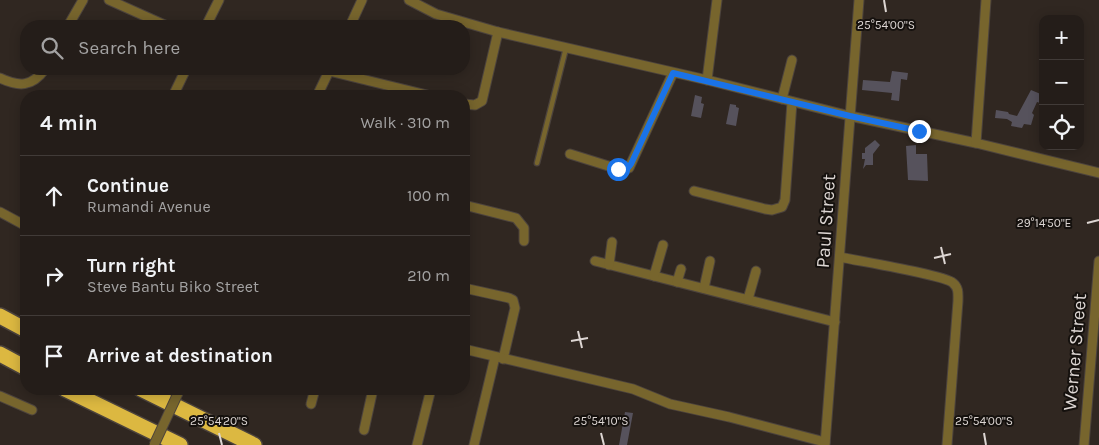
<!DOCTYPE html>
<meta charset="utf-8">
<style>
body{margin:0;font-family:Karla,sans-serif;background:#302a26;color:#f1f3f6}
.controls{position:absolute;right:15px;top:15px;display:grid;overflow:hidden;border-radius:10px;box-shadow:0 2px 12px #0003}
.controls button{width:45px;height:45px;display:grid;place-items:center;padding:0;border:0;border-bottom:1px solid #413b38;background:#241d19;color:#f1f3f6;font:25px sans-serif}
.stop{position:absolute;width:15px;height:15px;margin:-11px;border:4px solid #1a73e8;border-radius:50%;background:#fff}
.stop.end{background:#1a73e8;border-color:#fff;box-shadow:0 1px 5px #0008}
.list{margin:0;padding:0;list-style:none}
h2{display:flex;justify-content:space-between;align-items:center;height:65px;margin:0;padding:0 20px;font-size:21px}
h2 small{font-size:16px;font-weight:400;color:#a3a2a2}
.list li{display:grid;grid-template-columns:32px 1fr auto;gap:15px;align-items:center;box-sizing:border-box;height:80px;padding:0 20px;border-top:1px solid #413b38}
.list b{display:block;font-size:19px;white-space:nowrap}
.list p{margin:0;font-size:16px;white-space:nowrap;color:#a3a2a2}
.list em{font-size:16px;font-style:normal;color:#a3a2a2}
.icon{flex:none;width:28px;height:28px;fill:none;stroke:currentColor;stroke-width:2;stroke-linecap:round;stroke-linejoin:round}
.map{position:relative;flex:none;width:1099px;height:445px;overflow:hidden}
.search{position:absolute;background:#241d19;box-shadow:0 2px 12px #0003;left:20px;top:20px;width:450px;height:55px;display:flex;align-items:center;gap:12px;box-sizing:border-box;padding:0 18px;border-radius:20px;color:#a3a2a2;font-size:19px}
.panel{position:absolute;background:#241d19;box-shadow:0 2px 12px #0003;left:20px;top:90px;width:450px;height:305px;border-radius:20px}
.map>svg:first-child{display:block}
.building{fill:#56525c}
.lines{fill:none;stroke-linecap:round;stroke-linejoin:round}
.service-casing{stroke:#4c433d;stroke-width:7}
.minor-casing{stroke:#4c433d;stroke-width:11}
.motorway-casing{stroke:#4c433d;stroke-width:18}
.service{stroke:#77652d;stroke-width:4.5}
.minor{stroke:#77652d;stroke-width:9}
.motorway{stroke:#dcb841;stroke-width:15}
.minor-bridge-casing{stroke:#4c433d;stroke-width:11;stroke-linecap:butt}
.minor-bridge{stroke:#77652d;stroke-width:9}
.route{stroke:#1a73e8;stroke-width:6}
.ticks{fill:none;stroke:#ddd6d3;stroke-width:2}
.labels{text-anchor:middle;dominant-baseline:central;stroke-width:4;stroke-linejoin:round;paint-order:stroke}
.street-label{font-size:19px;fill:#ddd6d3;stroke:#15110e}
.ticks-label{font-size:12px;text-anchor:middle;fill:#ddd6d3;stroke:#15110e;stroke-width:4;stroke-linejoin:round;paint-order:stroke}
</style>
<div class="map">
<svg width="1099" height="445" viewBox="0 0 1099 445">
<rect width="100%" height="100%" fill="#302721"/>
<g class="building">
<path d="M 892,71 L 908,73 L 907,80 L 901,79 L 899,101 L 891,100 L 892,93 L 862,90 L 863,80 L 890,82 Z"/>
<path d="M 1031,90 L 1043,95 L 1043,104 L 1037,102 L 1032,113 L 1034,115 L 1031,125 L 1024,124 L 1022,128 L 1011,126 L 1012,122 L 1007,119 L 995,118 L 996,110 L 1008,112 L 1009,114 L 1017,116 Z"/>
<path d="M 695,95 L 702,97 L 701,103 L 704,104 L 701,118 L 691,116 Z"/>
<path d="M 730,104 L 736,105 L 736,107 L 739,108 L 736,126 L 726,124 Z"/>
<path d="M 875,140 L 880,145 L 873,154 L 873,165 L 866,165 L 863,169 L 865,159 L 862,159 L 862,153 L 865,153 L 865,148 Z"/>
<path d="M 916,145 L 916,154 L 927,154 L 928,181 L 908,180 L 906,146 Z"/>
<path d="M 625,412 L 633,413 L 627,445 L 619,445 Z"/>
</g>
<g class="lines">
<g class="service-casing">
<path id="service" d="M 537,163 L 566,48"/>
</g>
<g class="minor-casing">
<g id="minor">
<path d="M 109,0 L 167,26"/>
<path d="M 409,0 L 436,14 L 498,32 L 707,80 L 850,116 L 976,143 L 1099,173"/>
<path d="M 68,26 L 83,0"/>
<path d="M 206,26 L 219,0"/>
<path d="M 350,26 L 362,0"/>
<path d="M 329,71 L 431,96"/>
<path d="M 0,78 C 19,87 32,87 45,69"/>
<path d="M 707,80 L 717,0"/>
<path d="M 173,96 L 186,69"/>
<path d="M 317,96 L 330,69"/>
<path d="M 782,99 L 792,60"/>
<path d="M 464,104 L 475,105 L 482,101 L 498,32"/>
<path d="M 976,143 L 986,0"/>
<path d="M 570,154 L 618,169 L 622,170 L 629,168 L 673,73"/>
<path d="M 694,191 L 765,209 L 772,210 L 782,207 L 785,200 L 792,102"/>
<path d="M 464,205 L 516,218 L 524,228 L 524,241"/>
<path d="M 0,212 L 26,226"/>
<path d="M 840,257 C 858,261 944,275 953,283 C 959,288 958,294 958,301 L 947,445"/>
<path d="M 595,261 L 835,322"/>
<path d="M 609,265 L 612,242"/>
<path d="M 654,276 L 663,245"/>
<path d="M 677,282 L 681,269"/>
<path d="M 464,288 L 509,298 L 513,300 L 515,308 L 503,359"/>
<path d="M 704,288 L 710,261"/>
<path d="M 748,299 L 756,271"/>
<path d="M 464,349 L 633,389 L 670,404 L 729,417 L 825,442"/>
<path d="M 0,396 L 32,410"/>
<path d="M 311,404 L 315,389"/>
<path d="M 364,430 L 373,389"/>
<path d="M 417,445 L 431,389"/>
<path d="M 474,445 L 495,357"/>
<path d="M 825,445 L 859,0"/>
<path d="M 1084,445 L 1099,261"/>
</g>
</g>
<g class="motorway-casing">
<g id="motorway">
<path d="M 0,316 L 26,330"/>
<path d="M 0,354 L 26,368"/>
<path d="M 65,389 L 180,445"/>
<path d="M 141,389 L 254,445"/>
</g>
</g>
<use href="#service" class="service"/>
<use href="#minor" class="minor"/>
<use href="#motorway" class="motorway"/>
<g class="minor-bridge-casing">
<path id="minor-bridge" d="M 154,445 L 180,389"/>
</g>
<use href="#minor-bridge" class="minor-bridge"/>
</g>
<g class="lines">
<path class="route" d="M 618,169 L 626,170 L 631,164 L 673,73 L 850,116 L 919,131"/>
</g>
<path class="ticks" d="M 884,0 L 886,12M 1087,223 L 1099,220M 941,247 L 945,264M 934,258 L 951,254M 578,331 L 582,348M 571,341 L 588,338M 219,433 L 222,445M 601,433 L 604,445M 984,433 L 986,445"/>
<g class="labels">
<g class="street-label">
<text transform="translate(826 221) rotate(-86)">Paul Street</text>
<text transform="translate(1075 352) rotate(-85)">Werner Street</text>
</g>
</g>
<g class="ticks-label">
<text x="886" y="29">25°54'00"S</text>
<text x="1044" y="227">29°14'50"E</text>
<text x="219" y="425">25°54'20"S</text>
<text x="601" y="425">25°54'10"S</text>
<text x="984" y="425">25°54'00"S</text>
</g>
</svg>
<div class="controls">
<button>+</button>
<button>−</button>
<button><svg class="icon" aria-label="locate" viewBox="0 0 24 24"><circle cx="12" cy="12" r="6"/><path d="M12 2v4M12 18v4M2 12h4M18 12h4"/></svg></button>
</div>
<div class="stop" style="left:618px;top:169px"></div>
<div class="stop end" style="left:919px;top:131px"></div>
<div class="search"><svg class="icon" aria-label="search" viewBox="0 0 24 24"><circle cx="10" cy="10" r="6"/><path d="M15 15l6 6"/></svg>Search here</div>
<section class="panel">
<h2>4 min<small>Walk · 310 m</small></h2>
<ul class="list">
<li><svg class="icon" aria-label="ahead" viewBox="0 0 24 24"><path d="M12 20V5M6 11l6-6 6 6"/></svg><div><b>Continue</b><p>Rumandi Avenue</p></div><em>100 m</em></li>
<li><svg class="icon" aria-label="right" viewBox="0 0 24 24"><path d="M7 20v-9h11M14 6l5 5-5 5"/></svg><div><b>Turn right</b><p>Steve Bantu Biko Street</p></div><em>210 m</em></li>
<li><svg class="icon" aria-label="arrive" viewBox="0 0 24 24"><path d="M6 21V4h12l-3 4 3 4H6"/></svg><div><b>Arrive at destination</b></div></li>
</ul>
</section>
</div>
